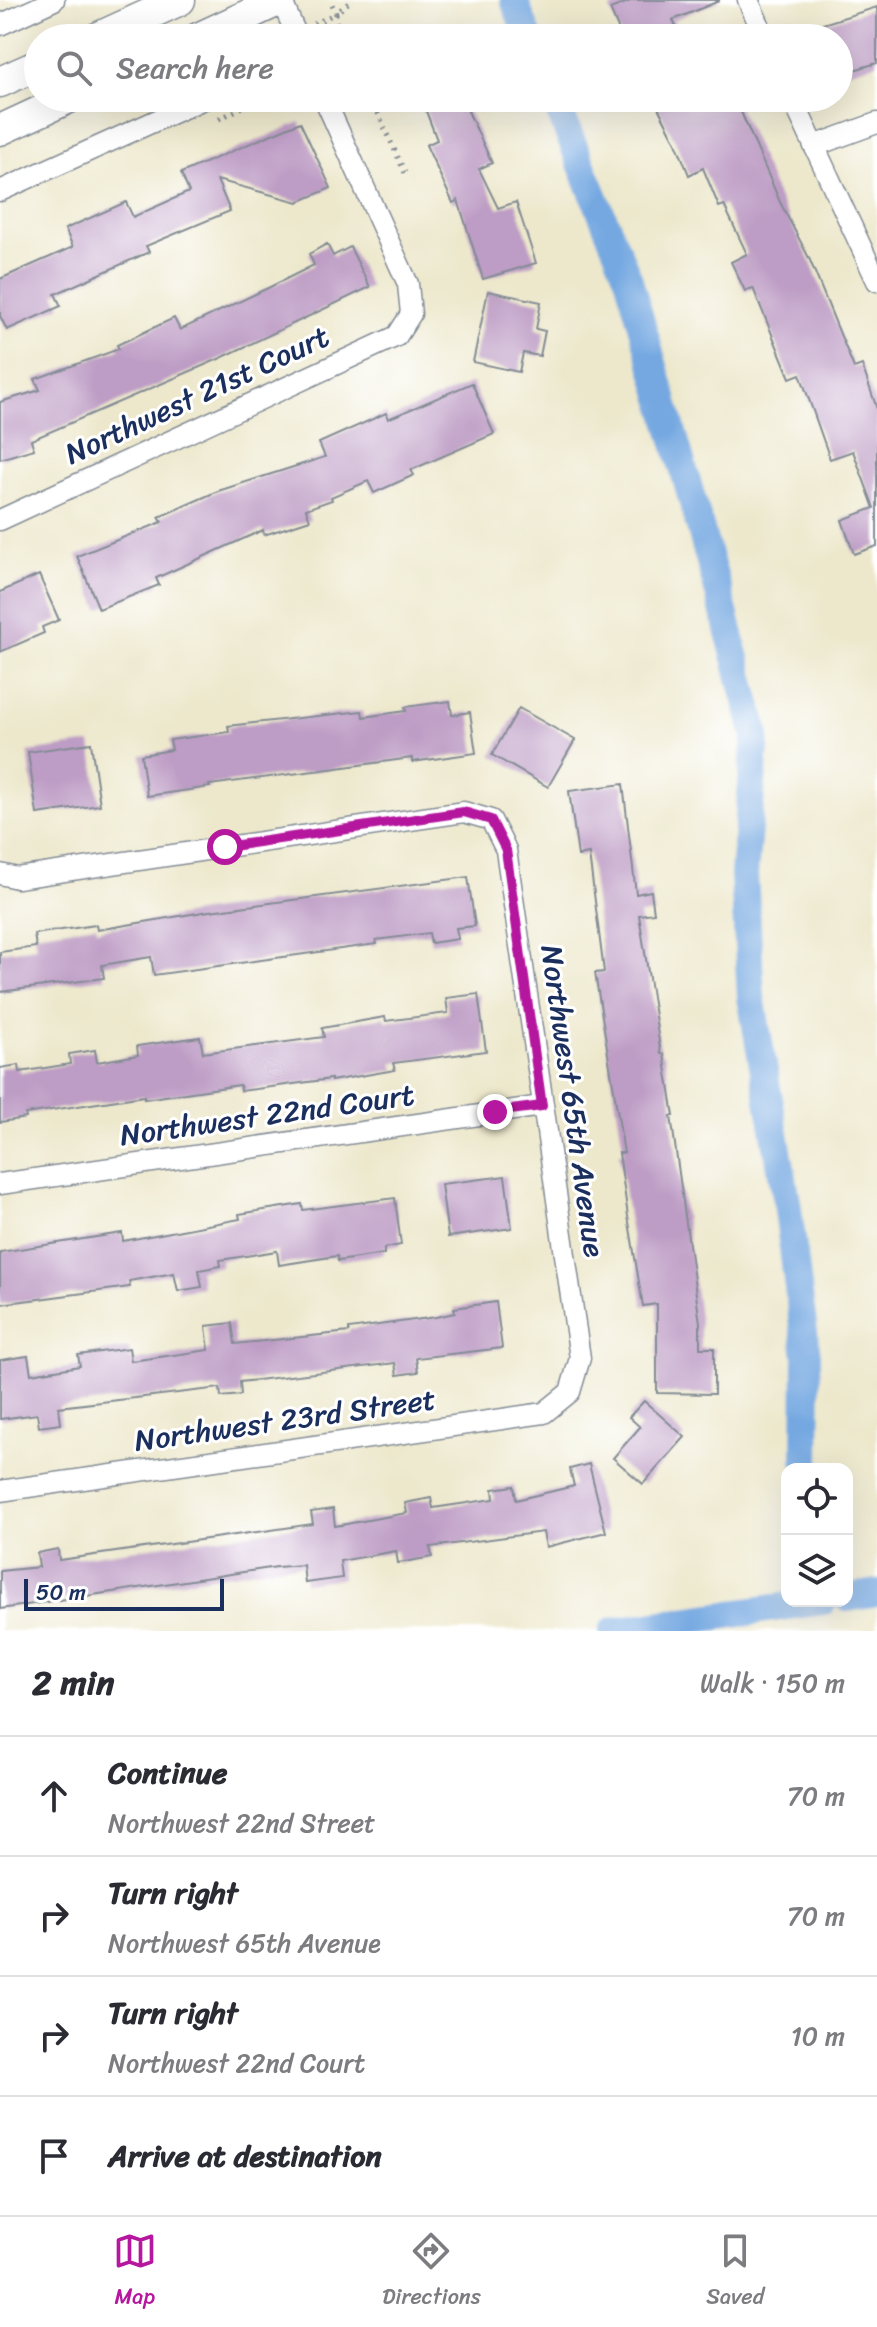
<!DOCTYPE html>
<meta charset="utf-8">
<style>
body{margin:0;font-family:Sriracha,sans-serif;background:#f2f2f3;color:#2b2b33}
.controls{position:absolute;right:24px;bottom:24px;display:grid;overflow:hidden;border-radius:16px;box-shadow:0 8px 32px #0002}
.controls button{width:72px;height:72px;display:grid;place-items:center;padding:0;border:0;border-bottom:2px solid #e1e1e2;background:#fff;color:#2b2b33;font:40px sans-serif}
.scale{position:absolute;left:24px;bottom:20px;width:200px;box-sizing:border-box;padding-left:8px;border:4px solid #1b2f5e;border-top:0;font-size:22px;line-height:28px;white-space:nowrap;color:#1b2f5e;-webkit-text-stroke:6px #fff;paint-order:stroke}
.stop{position:absolute;width:24px;height:24px;margin:-18px;border:6px solid #b5179e;border-radius:50%;background:#fff}
.stop.end{background:#b5179e;border-color:#fff;box-shadow:0 2px 8px #0008}
.list{margin:0;padding:0;list-style:none}
h2{display:flex;justify-content:space-between;align-items:center;height:104px;margin:0;padding:0 32px;font-size:34px}
h2 small{font-size:26px;font-weight:400;color:#7c7c81}
.list li{display:grid;grid-template-columns:52px 1fr auto;gap:24px;align-items:center;box-sizing:border-box;height:120px;padding:0 32px;border-top:2px solid #e1e1e2}
.list b{display:block;font-size:30px;white-space:nowrap}
.list p{margin:0;font-size:26px;white-space:nowrap;color:#7c7c81}
.list em{font-size:26px;font-style:normal;color:#7c7c81}
.icon{flex:none;width:44px;height:44px;fill:none;stroke:currentColor;stroke-width:2;stroke-linecap:round;stroke-linejoin:round}
.map{position:relative;flex:none;width:877px;height:1631px;overflow:hidden}
.search{position:absolute;background:#fff;box-shadow:0 8px 32px #0002;left:24px;right:24px;top:24px;height:88px;display:flex;align-items:center;gap:20px;box-sizing:border-box;padding:0 28px;border-radius:44px;color:#7c7c81;font-size:30px}
.sheet{height:584px;background:#fff}
nav{display:flex;justify-content:space-around;align-items:center;box-sizing:border-box;height:112px;border-top:2px solid #e1e1e2;background:#fff;font-size:22px;color:#7c7c81}
nav a{display:grid;justify-items:center;gap:4px}
nav .on{color:#b5179e}
.map>svg:first-child{display:block}
.lines{fill:none;stroke-linecap:round;stroke-linejoin:round}
.canal{stroke:#75a8e1;stroke-width:28}
.building{fill:#bd9cc5}
.minor-casing{stroke:#848c95;stroke-width:23}
.secondary-casing{stroke:#848c95;stroke-width:33}
.path{stroke:#848c95;stroke-width:5;stroke-dasharray:2 6;stroke-linecap:butt}
.minor{stroke:#fff;stroke-width:20}
.secondary{stroke:#fff;stroke-width:30}
.route{stroke:#b5179e;stroke-width:10}
.labels{text-anchor:middle;dominant-baseline:central;stroke-width:6;stroke-linejoin:round;paint-order:stroke}
.street-label{font-size:30px;fill:#1b2f5e;stroke:#fff}
</style>
<div class="map">
<svg width="877" height="1631" viewBox="0 0 877 1631">
<rect width="100%" height="100%" fill="#fff"/>
<filter id="ink" filterUnits="userSpaceOnUse"><feTurbulence type="fractalNoise" baseFrequency=".0125" numOctaves="2"/><feDisplacementMap in="SourceGraphic" scale="16" xChannelSelector="R" yChannelSelector="G"/><feConvolveMatrix kernelMatrix="1 2 1 2 8 2 1 2 1" color-interpolation-filters="sRGB"/></filter>
<filter id="wash" filterUnits="userSpaceOnUse"><feTurbulence type="fractalNoise" baseFrequency=".006" numOctaves="4" result="noise"/><feDisplacementMap in="SourceGraphic" scale="32" xChannelSelector="R" yChannelSelector="G"/><feGaussianBlur stdDeviation="1.8" result="paint"/><feColorMatrix in="noise" values="0 0 0 0 0 0 0 0 0 0 0 0 0 0 0 0 0 1.4 0 .05"/><feComposite in="paint" operator="in"/></filter>
<g filter="url(#wash)">
<rect width="100%" height="100%" fill="#ede8cc"/>
<g class="lines">
<g class="canal">
<path d="M 514,0 L 529,38"/>
<path d="M 554,98 L 629,280 L 719,593 L 756,736 L 744,874 L 751,997 L 787,1202 L 807,1356 L 806,1469"/>
<path d="M 847,1598 L 877,1593"/>
<path d="M 613,1631 L 823,1601"/>
</g>
</g>
<g id="blocks">
<g class="building">
<path d="M 633,0 L 719,0 L 719,1 L 673,20 L 678,31 L 662,38 L 622,38 L 610,9 Z"/>
<path d="M 877,7 L 877,63 L 844,73 L 839,59 L 839,38 L 794,38 L 794,33 Z"/>
<path d="M 421,98 L 462,98 L 492,163 L 479,169 L 498,208 L 516,202 L 536,263 L 483,279 L 458,200 L 453,203 L 426,145 L 437,140 Z"/>
<path d="M 653,98 L 735,98 L 780,202 L 809,258 L 854,368 L 862,365 L 877,409 L 877,546 L 854,554 L 842,520 L 874,508 L 853,451 L 830,459 L 800,374 L 790,378 L 753,288 L 745,291 L 731,262 L 747,254 L 724,205 L 719,207 L 703,168 L 689,175 L 675,140 Z"/>
<path d="M 300,122 L 331,188 L 298,202 L 217,180 L 230,211 L 146,246 L 149,252 L 55,294 L 61,306 L 7,330 L 0,316 L 0,279 L 73,247 L 65,229 L 126,202 L 133,217 L 189,192 L 181,173 Z"/>
<path d="M 327,244 L 333,256 L 350,247 L 370,287 L 221,358 L 31,440 L 34,449 L 0,459 L 0,402 L 40,390 L 35,379 L 119,349 L 117,345 L 174,318 L 180,330 L 270,287 L 314,265 L 309,254 Z"/>
<path d="M 488,291 L 541,302 L 536,329 L 545,331 L 540,356 L 523,353 L 519,372 L 473,362 Z"/>
<path d="M 472,383 L 494,434 L 411,470 L 414,475 L 374,493 L 368,481 L 331,497 L 332,500 L 306,509 L 310,520 L 264,535 L 263,530 L 156,578 L 159,585 L 99,609 L 77,556 L 162,522 L 159,517 L 218,491 L 325,457 L 319,443 L 386,413 L 388,419 Z"/>
<path d="M 39,575 L 59,620 L 42,627 L 44,633 L 0,652 L 0,592 Z"/>
<path d="M 450,701 L 452,715 L 470,712 L 476,753 L 412,762 L 412,758 L 209,785 L 210,787 L 147,796 L 141,755 L 172,750 L 170,740 L 229,732 L 228,726 L 362,711 L 363,717 L 406,711 L 405,707 Z"/>
<path d="M 519,708 L 575,740 L 548,787 L 492,755 Z"/>
<path d="M 91,743 L 100,805 L 37,814 L 28,752 Z"/>
<path d="M 623,784 L 636,894 L 651,891 L 654,913 L 639,915 L 661,1054 L 664,1054 L 674,1116 L 671,1116 L 700,1323 L 700,1348 L 714,1348 L 714,1394 L 657,1393 L 657,1304 L 643,1306 L 628,1216 L 619,1153 L 624,1153 L 595,973 L 604,972 L 589,854 L 578,856 L 569,791 Z"/>
<path d="M 468,877 L 475,926 L 456,928 L 458,939 L 431,943 L 429,933 L 376,940 L 377,944 L 154,975 L 151,957 L 102,965 L 104,978 L 0,992 L 0,952 L 36,947 L 34,934 L 96,925 L 97,930 L 209,911 Z"/>
<path d="M 478,994 L 486,1051 L 393,1063 L 395,1070 L 331,1081 L 331,1079 L 241,1091 L 240,1085 L 144,1099 L 144,1096 L 25,1114 L 26,1118 L 0,1122 L 0,1068 L 19,1065 L 20,1072 L 70,1064 L 69,1054 L 95,1050 L 97,1062 L 138,1055 L 137,1046 L 200,1037 L 203,1053 L 324,1037 L 322,1028 L 385,1017 L 386,1021 L 448,1013 L 446,998 Z"/>
<path d="M 505,1176 L 512,1228 L 448,1237 L 441,1184 Z"/>
<path d="M 395,1198 L 401,1245 L 384,1248 L 384,1254 L 338,1261 L 337,1256 L 279,1265 L 277,1251 L 220,1260 L 221,1266 L 199,1270 L 202,1287 L 178,1291 L 174,1273 L 129,1281 L 130,1287 L 0,1304 L 0,1252 L 122,1233 L 123,1241 L 240,1219 L 239,1214 L 302,1204 L 303,1210 Z"/>
<path d="M 496,1302 L 502,1348 L 416,1358 L 418,1372 L 397,1375 L 395,1363 L 240,1382 L 241,1395 L 221,1397 L 220,1388 L 59,1407 L 61,1424 L 39,1427 L 37,1414 L 0,1419 L 0,1360 L 28,1356 L 31,1374 L 80,1366 L 78,1355 L 129,1348 L 131,1361 L 209,1350 L 206,1326 L 232,1323 L 235,1344 L 349,1332 L 349,1329 L 436,1317 L 455,1313 L 454,1308 Z"/>
<path d="M 644,1401 L 685,1437 L 643,1484 L 613,1458 L 640,1427 L 629,1417 Z"/>
<path d="M 589,1464 L 606,1532 L 546,1547 L 543,1532 L 430,1547 L 432,1557 L 398,1563 L 396,1551 L 340,1561 L 342,1578 L 305,1583 L 303,1565 L 277,1567 L 0,1609 L 0,1571 L 39,1567 L 37,1553 L 58,1549 L 59,1560 L 313,1524 L 311,1512 L 333,1509 L 335,1526 L 407,1513 L 405,1503 L 431,1498 L 433,1508 L 494,1499 L 493,1489 L 514,1486 L 516,1500 L 574,1486 L 570,1469 Z"/>
</g>
</g>
</g>
<g filter="url(#ink)">
<use href="#blocks" fill-opacity="0" stroke="#848c95" stroke-width="2"/>
<g class="lines">
<g class="minor-casing">
<g id="minor">
<path d="M 281,0 L 298,38"/>
<path d="M 748,0 L 765,38"/>
<path d="M 0,25 L 54,0"/>
<path d="M 792,98 L 877,281"/>
<path d="M 814,146 L 877,123"/>
<path d="M 0,191 L 206,98"/>
<path d="M 0,520 L 397,336 L 411,314 L 408,284 L 324,98"/>
<path d="M 0,874 L 17,878 L 464,812 L 491,820 L 506,850 L 580,1358 L 570,1392 L 544,1413 L 0,1491"/>
<path d="M 0,1184 L 542,1106"/>
</g>
</g>
<g class="secondary-casing">
<g id="secondary">
<path d="M 97,38 L 180,0"/>
<path d="M 198,38 L 280,0"/>
<path d="M 0,82 L 38,65"/>
<path d="M 0,130 L 69,98"/>
</g>
</g>
<g class="path">
<path d="M 314,24 L 336,13 L 330,0"/>
<path d="M 343,38 L 336,21 L 336,13 L 352,0"/>
<path d="M 371,98 L 405,173"/>
<path d="M 219,119 L 261,98"/>
</g>
<use href="#minor" class="minor"/>
<use href="#secondary" class="secondary"/>
</g>
</g>
<g class="lines" filter="url(#ink)">
<path class="route" d="M 225,847 L 464,812 L 491,820 L 506,850 L 542,1106 L 495,1112"/>
</g>
<g class="labels">
<g class="street-label">
<text transform="translate(197 395) rotate(-25)">Northwest 21st Court</text>
<text transform="translate(573 1101) rotate(82)">Northwest 65th Avenue</text>
<text transform="translate(267 1115) rotate(-8)">Northwest 22nd Court</text>
<text transform="translate(285 1420) rotate(-8)">Northwest 23rd Street</text>
</g>
</g>
</svg>
<div class="controls">
<button><svg class="icon" aria-label="locate" viewBox="0 0 24 24"><circle cx="12" cy="12" r="6"/><path d="M12 2v4M12 18v4M2 12h4M18 12h4"/></svg></button>
<button><svg class="icon" aria-label="layers" viewBox="0 0 24 24"><path d="M12 4l9 5-9 5-9-5zM3 14l9 5 9-5"/></svg></button>
</div>
<div class="scale">50 m</div>
<div class="stop" style="left:225px;top:847px"></div>
<div class="stop end" style="left:495px;top:1112px"></div>
<div class="search"><svg class="icon" aria-label="search" viewBox="0 0 24 24"><circle cx="10" cy="10" r="6"/><path d="M15 15l6 6"/></svg>Search here</div>
</div>
<section class="sheet">
<h2>2 min<small>Walk · 150 m</small></h2>
<ul class="list">
<li><svg class="icon" aria-label="ahead" viewBox="0 0 24 24"><path d="M12 20V5M6 11l6-6 6 6"/></svg><div><b>Continue</b><p>Northwest 22nd Street</p></div><em>70 m</em></li>
<li><svg class="icon" aria-label="right" viewBox="0 0 24 24"><path d="M7 20v-9h11M14 6l5 5-5 5"/></svg><div><b>Turn right</b><p>Northwest 65th Avenue</p></div><em>70 m</em></li>
<li><svg class="icon" aria-label="right" viewBox="0 0 24 24"><path d="M7 20v-9h11M14 6l5 5-5 5"/></svg><div><b>Turn right</b><p>Northwest 22nd Court</p></div><em>10 m</em></li>
<li><svg class="icon" aria-label="arrive" viewBox="0 0 24 24"><path d="M6 21V4h12l-3 4 3 4H6"/></svg><div><b>Arrive at destination</b></div></li>
</ul>
</section>
<nav>
<a class="on"><svg class="icon" aria-label="map" viewBox="0 0 24 24"><path d="M3 6l6-2 6 2 6-2v14l-6 2-6-2-6 2zM9 4v14M15 6v14"/></svg>Map</a>
<a><svg class="icon" aria-label="directions" viewBox="0 0 24 24"><path d="M12 3l9 9-9 9-9-9zM9 14v-3h6M13 9l2 2-2 2"/></svg>Directions</a>
<a><svg class="icon" aria-label="saved" viewBox="0 0 24 24"><path d="M7 4h10v16l-5-4-5 4z"/></svg>Saved</a>
</nav>
